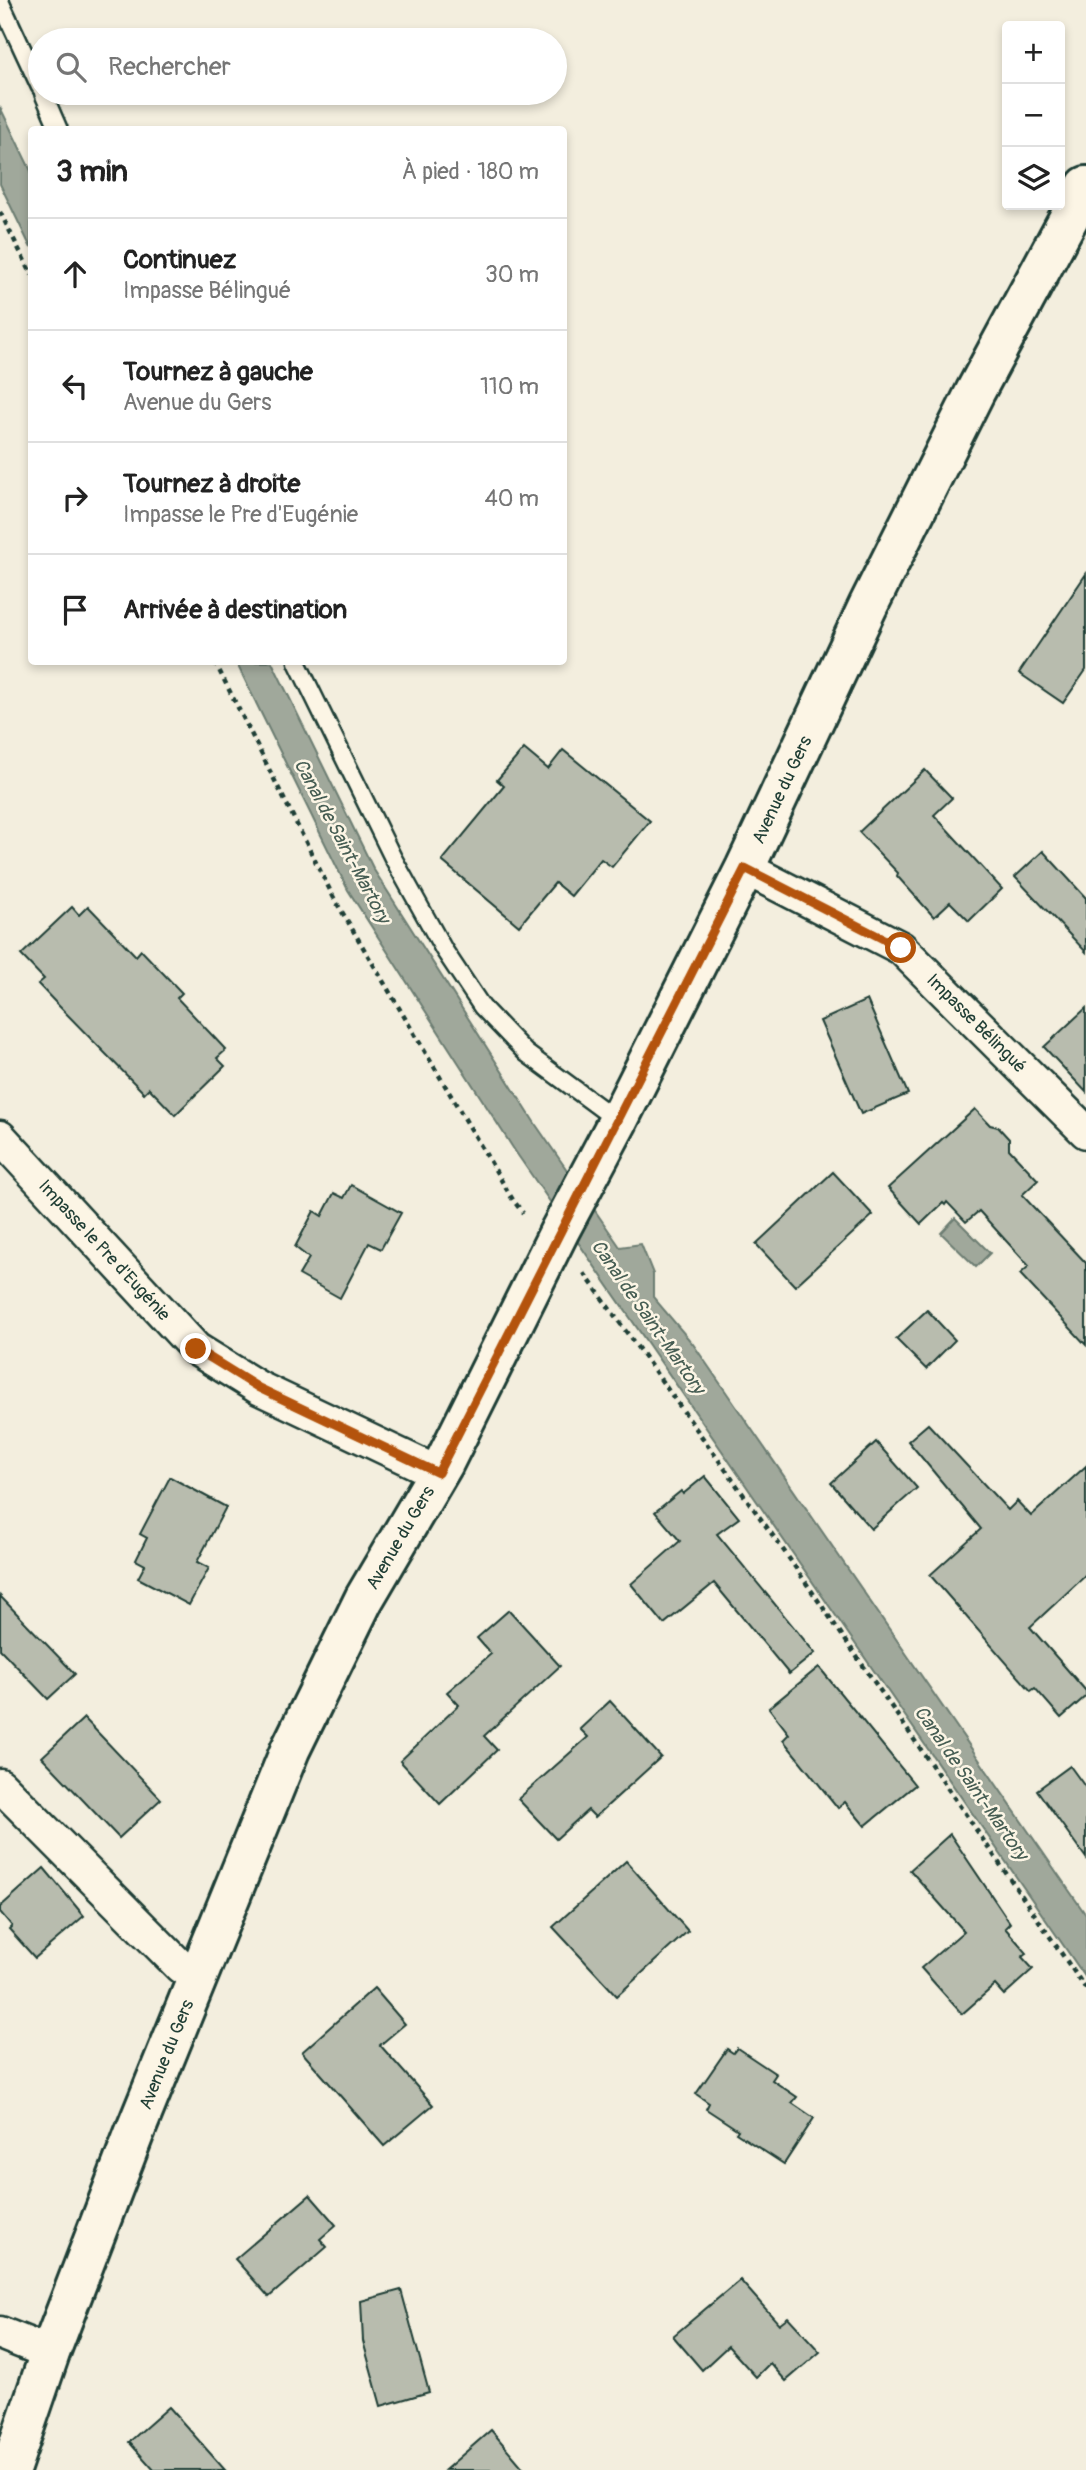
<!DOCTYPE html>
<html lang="fr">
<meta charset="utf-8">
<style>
body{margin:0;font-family:Pangolin,sans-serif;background:#f6f6f6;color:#222}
.controls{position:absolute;right:21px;top:21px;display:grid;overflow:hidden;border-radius:7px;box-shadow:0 4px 10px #0003}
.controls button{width:63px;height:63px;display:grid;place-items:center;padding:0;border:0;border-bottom:2px solid #e0e0e0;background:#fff;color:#222;font:35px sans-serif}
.stop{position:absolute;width:21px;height:21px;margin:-16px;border:5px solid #b45309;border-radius:50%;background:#fff}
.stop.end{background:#b45309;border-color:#fff;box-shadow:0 2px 7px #0008}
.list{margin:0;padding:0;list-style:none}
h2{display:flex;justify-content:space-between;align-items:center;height:91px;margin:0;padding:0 28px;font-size:30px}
h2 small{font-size:23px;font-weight:400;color:#767676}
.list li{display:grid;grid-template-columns:46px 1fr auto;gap:21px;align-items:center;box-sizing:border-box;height:112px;padding:0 28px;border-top:2px solid #e0e0e0}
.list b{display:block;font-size:26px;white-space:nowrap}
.list p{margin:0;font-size:23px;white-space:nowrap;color:#767676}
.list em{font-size:23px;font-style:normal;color:#767676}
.icon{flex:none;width:38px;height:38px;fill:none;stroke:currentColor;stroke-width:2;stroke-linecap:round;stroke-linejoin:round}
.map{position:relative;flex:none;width:1086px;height:2470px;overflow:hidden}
.search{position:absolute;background:#fff;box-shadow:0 4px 10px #0003;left:28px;top:28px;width:539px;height:77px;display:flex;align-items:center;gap:18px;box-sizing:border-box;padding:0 24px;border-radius:38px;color:#767676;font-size:26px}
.panel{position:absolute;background:#fff;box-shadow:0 4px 10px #0003;left:28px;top:126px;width:539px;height:539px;border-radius:7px}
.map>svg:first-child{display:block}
.water{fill:#a0a89b;stroke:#6c7d72;stroke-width:2}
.building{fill:#b8bcae;stroke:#1f3d34;stroke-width:2}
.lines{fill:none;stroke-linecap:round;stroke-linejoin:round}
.lane-casing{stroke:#1f3d34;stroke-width:21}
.street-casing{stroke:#1f3d34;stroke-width:37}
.secondary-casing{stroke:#1f3d34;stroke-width:44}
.path{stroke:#1f3d34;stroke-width:4.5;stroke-dasharray:5 5;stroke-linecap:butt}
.lane{stroke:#fcf5e5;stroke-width:16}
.street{stroke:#fcf5e5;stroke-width:32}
.secondary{stroke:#fcf5e5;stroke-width:38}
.route{stroke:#b45309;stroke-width:9}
.labels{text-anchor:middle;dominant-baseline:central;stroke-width:5;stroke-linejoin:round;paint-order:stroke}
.street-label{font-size:18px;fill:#1f3d34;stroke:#fcf5e5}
.water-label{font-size:19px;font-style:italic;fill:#465d53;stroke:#fcf5e5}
</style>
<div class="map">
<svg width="1086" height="2470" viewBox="0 0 1086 2470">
<rect width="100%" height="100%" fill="#f3eede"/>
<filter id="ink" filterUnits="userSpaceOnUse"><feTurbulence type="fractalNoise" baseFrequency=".0143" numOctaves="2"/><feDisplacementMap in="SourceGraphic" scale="14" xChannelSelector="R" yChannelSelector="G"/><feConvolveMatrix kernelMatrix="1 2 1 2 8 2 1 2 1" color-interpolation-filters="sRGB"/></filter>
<g filter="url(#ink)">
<g class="water">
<path d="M 0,107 L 31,171 L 31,248 L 0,184 Z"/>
<path d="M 236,662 L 272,662 L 374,870 L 536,1125 L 620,1247 L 641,1244 L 653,1274 L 653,1297 L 693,1344 L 1086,1915 L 1086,1978 L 515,1151 L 348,890 Z"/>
<path d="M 955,1218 L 990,1253 L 976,1267 L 941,1233 Z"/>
</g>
<g class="building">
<path d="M 1086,574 L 1086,670 L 1063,703 L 1019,673 Z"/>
<path d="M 524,749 L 548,769 L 563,750 L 650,821 L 612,867 L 601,859 L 571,896 L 555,883 L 519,926 L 442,861 L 504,786 L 497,780 Z"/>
<path d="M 925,770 L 952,798 L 934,815 L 1002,889 L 969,921 L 950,902 L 934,917 L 897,876 L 898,873 L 859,832 Z"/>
<path d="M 1043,851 L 1086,898 L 1086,952 L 1015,877 Z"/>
<path d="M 88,906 L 136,956 L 141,950 L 182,993 L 177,998 L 226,1050 L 217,1058 L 225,1066 L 175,1115 L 149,1088 L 144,1093 L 56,1003 L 38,984 L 44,979 L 21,955 L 72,907 L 79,915 Z"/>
<path d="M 867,1000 L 908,1094 L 861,1114 L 820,1021 Z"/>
<path d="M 1086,1008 L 1086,1092 L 1044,1047 Z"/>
<path d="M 975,1109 L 990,1125 L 998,1127 L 1009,1139 L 1009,1149 L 1038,1180 L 1022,1195 L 1086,1263 L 1086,1345 L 1020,1274 L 1029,1266 L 979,1211 L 966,1222 L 947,1202 L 945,1205 L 943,1203 L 921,1224 L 888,1188 Z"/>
<path d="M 833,1172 L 873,1215 L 795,1286 L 756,1244 Z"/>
<path d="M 351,1185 L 401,1213 L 381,1249 L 369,1243 L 340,1298 L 299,1275 L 309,1258 L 295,1247 L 314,1211 L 322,1216 L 334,1193 L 344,1198 Z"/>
<path d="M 927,1310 L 955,1340 L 926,1369 L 896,1339 Z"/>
<path d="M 928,1424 L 1008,1510 L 1017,1501 L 1031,1516 L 1086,1466 L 1086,1575 L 1030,1627 L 1086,1691 L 1086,1696 L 1061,1718 L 1035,1688 L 1031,1691 L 930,1575 L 981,1529 L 908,1441 Z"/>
<path d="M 876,1442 L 917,1488 L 871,1529 L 831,1483 Z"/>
<path d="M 705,1476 L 739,1518 L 717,1534 L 815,1653 L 789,1674 L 714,1583 L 664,1624 L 631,1584 L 680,1541 L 655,1512 L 681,1491 L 683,1494 Z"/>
<path d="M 170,1477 L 226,1507 L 197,1562 L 209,1568 L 189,1605 L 138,1578 L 145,1565 L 136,1560 L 147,1538 L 140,1534 Z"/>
<path d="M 0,1596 L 75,1674 L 48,1699 L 0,1649 Z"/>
<path d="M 509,1610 L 560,1666 L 484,1736 L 497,1750 L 440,1804 L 400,1761 L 459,1705 L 447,1692 L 491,1654 L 477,1638 Z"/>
<path d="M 819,1667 L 915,1785 L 865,1826 L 845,1802 L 838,1808 L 783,1740 L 789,1734 L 769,1708 Z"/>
<path d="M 610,1701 L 661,1757 L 595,1817 L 588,1810 L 556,1839 L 518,1799 L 588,1737 L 580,1729 Z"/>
<path d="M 84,1718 L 161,1799 L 119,1838 L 42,1757 Z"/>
<path d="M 1070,1766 L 1086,1788 L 1086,1858 L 1037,1790 Z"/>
<path d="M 950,1834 L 1010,1923 L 1005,1928 L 1027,1953 L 1022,1957 L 1033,1969 L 1004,1995 L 995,1985 L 962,2014 L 921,1968 L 964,1931 L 910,1870 Z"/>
<path d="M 626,1861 L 688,1931 L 617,1996 L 553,1927 Z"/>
<path d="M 44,1868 L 84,1916 L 35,1958 L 9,1929 L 12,1926 L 0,1912 L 0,1907 Z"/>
<path d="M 374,1988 L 405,2024 L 380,2045 L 433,2105 L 384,2146 L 302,2052 Z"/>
<path d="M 737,2048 L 776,2074 L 772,2080 L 797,2097 L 792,2103 L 814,2118 L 784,2164 L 736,2133 L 738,2130 L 706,2109 L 709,2103 L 696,2094 L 727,2049 L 733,2053 Z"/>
<path d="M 310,2195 L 336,2225 L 320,2239 L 327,2247 L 269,2297 L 235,2259 Z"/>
<path d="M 740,2280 L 779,2324 L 788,2317 L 820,2352 L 786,2381 L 770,2363 L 756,2377 L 728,2346 L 702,2370 L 673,2336 Z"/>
<path d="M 401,2290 L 429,2392 L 381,2406 L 363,2341 L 361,2301 Z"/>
<path d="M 169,2407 L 225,2470 L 154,2470 L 129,2442 Z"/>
<path d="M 491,2430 L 525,2470 L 445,2470 Z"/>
</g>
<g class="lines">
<g class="lane-casing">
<g id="lane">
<path d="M 0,1 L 40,87"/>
<path d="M 43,93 L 59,130"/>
<path d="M 297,662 L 393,858 L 444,950 L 482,1007 L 526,1053 L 618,1121"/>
</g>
</g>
<g class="street-casing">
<g id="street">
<path id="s1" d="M 745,868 L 901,948 L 1086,1132"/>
<path id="s2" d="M 0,1137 L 196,1349 L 259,1388 L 438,1473"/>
<path d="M 0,1785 L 181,1967 L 198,1976"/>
<path d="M 0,2333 L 50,2353"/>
</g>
</g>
<g class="secondary-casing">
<g id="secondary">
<path id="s3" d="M 10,2470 L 50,2353 L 134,2134 L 290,1750 L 364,1599 L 444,1463 L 560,1230 L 618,1121 L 745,868 L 868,606 L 975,392 L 1086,186"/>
</g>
</g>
<g class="path">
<path d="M 0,212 L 32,275"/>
<path d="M 215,662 L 335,900 L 513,1200 L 523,1213"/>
<path d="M 584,1273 L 784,1551 L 1086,1989"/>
</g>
<use href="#lane" class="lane"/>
<use href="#street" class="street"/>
<use href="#secondary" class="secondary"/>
</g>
</g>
<g class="lines" filter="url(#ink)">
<path class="route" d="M 196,1349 L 259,1388 L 438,1473 L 745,868 L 901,948"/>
</g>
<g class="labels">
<g class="street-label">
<text stroke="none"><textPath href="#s3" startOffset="1852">Avenue du Gers</textPath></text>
<text stroke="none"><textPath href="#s1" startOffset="282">Impasse Bélingué</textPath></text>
<text stroke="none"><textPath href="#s2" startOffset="154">Impasse le Pre d'Eugénie</textPath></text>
<text stroke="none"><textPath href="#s3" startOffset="1012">Avenue du Gers</textPath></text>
<text stroke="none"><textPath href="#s3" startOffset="444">Avenue du Gers</textPath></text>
</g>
<g class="water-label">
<text transform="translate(342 841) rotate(62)">Canal de Saint-Martory</text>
<text transform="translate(648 1317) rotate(55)">Canal de Saint-Martory</text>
<text transform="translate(971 1783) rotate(55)">Canal de Saint-Martory</text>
</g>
</g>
</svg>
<div class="controls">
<button>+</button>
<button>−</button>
<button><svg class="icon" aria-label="layers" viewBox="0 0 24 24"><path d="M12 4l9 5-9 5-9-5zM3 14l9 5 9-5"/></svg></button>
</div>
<div class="stop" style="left:901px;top:948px"></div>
<div class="stop end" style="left:196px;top:1349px"></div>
<div class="search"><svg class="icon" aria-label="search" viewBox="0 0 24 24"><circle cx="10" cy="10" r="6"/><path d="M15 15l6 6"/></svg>Rechercher</div>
<section class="panel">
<h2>3 min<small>À pied · 180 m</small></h2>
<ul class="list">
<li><svg class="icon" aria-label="ahead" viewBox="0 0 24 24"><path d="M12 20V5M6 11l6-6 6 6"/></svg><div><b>Continuez</b><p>Impasse Bélingué</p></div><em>30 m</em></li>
<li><svg class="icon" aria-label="left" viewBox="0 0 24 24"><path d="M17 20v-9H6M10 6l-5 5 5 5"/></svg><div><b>Tournez à gauche</b><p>Avenue du Gers</p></div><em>110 m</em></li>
<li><svg class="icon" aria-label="right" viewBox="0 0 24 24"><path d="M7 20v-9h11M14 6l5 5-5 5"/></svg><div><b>Tournez à droite</b><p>Impasse le Pre d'Eugénie</p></div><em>40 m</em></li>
<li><svg class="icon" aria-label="arrive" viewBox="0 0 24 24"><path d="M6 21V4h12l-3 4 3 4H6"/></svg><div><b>Arrivée à destination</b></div></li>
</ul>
</section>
</div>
